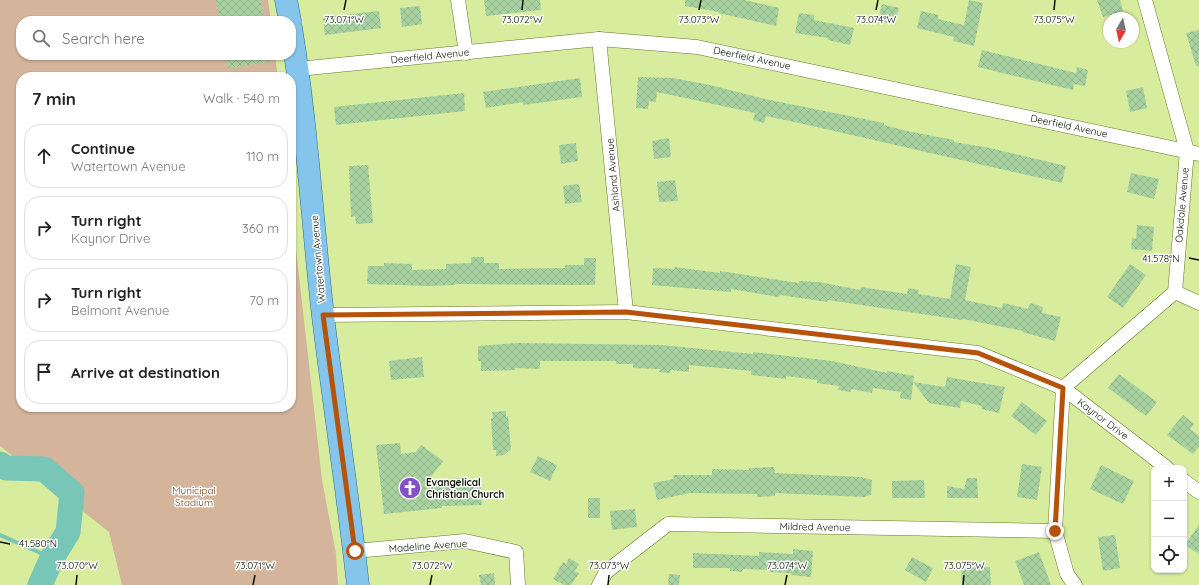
<!DOCTYPE html>
<meta charset="utf-8">
<style>
body{margin:0;font-family:Quicksand,sans-serif;background:#f6f6f6;color:#222}
.controls{position:absolute;right:12px;bottom:12px;display:grid;overflow:hidden;border-radius:8px;box-shadow:0 1px 3px #0004}
.controls button{width:36px;height:36px;display:grid;place-items:center;padding:0;border:0;border-bottom:1px solid #e0e0e0;background:#fff;color:#222;font:20px sans-serif}
.compass{position:absolute;left:1103px;top:12px;width:36px;height:36px;border-radius:50%;background:#fff;box-shadow:0 1px 3px #0004;rotate:189deg}
.stop{position:absolute;width:12px;height:12px;margin:-9px;border:3px solid #b45309;border-radius:50%;background:#fff}
.stop.end{background:#b45309;border-color:#fff;box-shadow:0 1px 4px #0008}
.list{margin:0;padding:0;list-style:none}
h2{display:flex;justify-content:space-between;align-items:center;height:52px;margin:0;padding:0 16px;font-size:17px}
h2 small{font-size:13px;font-weight:400;color:#767676}
.list li{display:grid;grid-template-columns:26px 1fr auto;gap:12px;align-items:center;box-sizing:border-box;height:64px;margin:0 8px 8px;padding:0 8px;border:1px solid #e0e0e0;border-radius:16px}
.list b{display:block;font-size:15px;white-space:nowrap}
.list p{margin:0;font-size:13px;white-space:nowrap;color:#767676}
.list em{font-size:13px;font-style:normal;color:#767676}
.icon{flex:none;width:22px;height:22px;fill:none;stroke:currentColor;stroke-width:2;stroke-linecap:round;stroke-linejoin:round}
.map{position:relative;flex:none;width:1199px;height:585px;overflow:hidden}
.search{position:absolute;background:#fff;box-shadow:0 1px 3px #0004;left:16px;top:16px;width:280px;height:44px;display:flex;align-items:center;gap:10px;box-sizing:border-box;padding:0 14px;border-radius:16px;color:#767676;font-size:15px}
.panel{position:absolute;background:#fff;box-shadow:0 1px 3px #0004;left:16px;top:72px;width:280px;height:340px;border-radius:16px}
.map>svg:first-child{display:block}
.park{fill:#d4b49a}
.lines{fill:none;stroke-linecap:round;stroke-linejoin:round}
.stream{stroke:#78c6b7;stroke-width:4}
.river{stroke:#78c6b7;stroke-width:25}
.building{fill:url(#building-cross-hatch)}
.street-casing{stroke:#66772a;stroke-width:15}
.primary-casing{stroke:#256c90;stroke-width:23}
.street{stroke:#fff;stroke-width:14}
.primary{stroke:#85c4eb;stroke-width:22}
.route{stroke:#b45309;stroke-width:5}
.ticks{fill:none;stroke:#0b1100;stroke-width:1.5}
.labels{text-anchor:middle;dominant-baseline:central;stroke-width:3;stroke-linejoin:round;paint-order:stroke}
.street-label{font-size:10px;fill:#0b1100;stroke:#fff}
.poi-label{font-size:10px;font-weight:bold;fill:#0b1100;stroke:#fff;text-anchor:start}
.park-label{font-size:10px;fill:#6e3f0e;stroke:#fff}
.ticks-label{font-size:10px;text-anchor:middle;fill:#0b1100;stroke:#fff;stroke-width:3;stroke-linejoin:round;paint-order:stroke}
</style>
<div class="map">
<svg width="1199" height="585" viewBox="0 0 1199 585">
<defs>
<pattern id="building-cross-hatch" width="8" height="8" patternUnits="userSpaceOnUse"><rect width="8" height="8" fill="#a9d2a1"/><path d="M0 0l8 8M0 8l8-8" fill="none" stroke="#90b389"/></pattern>
</defs>
<rect width="100%" height="100%" fill="#d7ec9c"/>
<path class="park" d="M 0,0 L 268,0 L 271,21 L 21,21 L 21,55 L 275,55 L 278,77 L 21,77 L 21,407 L 291,407 L 291,205 L 322,480 L 336,554 L 338,585 L 122,585 L 109,532 L 0,446 Z"/>
<g class="lines">
<path class="stream" d="M 0,535 L 52,558"/>
<path class="river" d="M 0,464 L 6,468 L 44,469 L 72,493 L 68,532 L 52,558 L 40,585"/>
</g>
<g class="building">
<path d="M 216,0 L 261,0 L 264,21 L 220,21 Z"/>
<path d="M 484,0 L 540,0 L 541,10 L 486,16 Z"/>
<path d="M 685,0 L 744,0 L 779,8 L 776,26 L 718,13 L 719,12 L 685,6 Z"/>
<path d="M 969,0 L 983,3 L 974,46 L 953,41 L 954,37 L 917,28 L 921,11 L 939,15 L 938,19 L 964,25 Z"/>
<path d="M 1097,0 L 1120,0 L 1123,11 L 1103,17 Z"/>
<path d="M 882,4 L 899,8 L 895,24 L 878,21 Z"/>
<path d="M 420,6 L 422,24 L 402,27 L 400,8 Z"/>
<path d="M 379,11 L 381,28 L 325,35 L 323,17 Z"/>
<path d="M 799,13 L 814,15 L 814,20 L 854,28 L 850,45 L 828,40 L 828,38 L 795,33 Z"/>
<path d="M 1199,30 L 1199,66 L 1196,66 L 1186,33 Z"/>
<path d="M 982,50 L 1076,73 L 1077,67 L 1088,70 L 1085,86 L 1074,84 L 1073,90 L 978,67 Z"/>
<path d="M 226,55 L 271,55 L 272,61 L 228,68 Z"/>
<path d="M 638,77 L 673,78 L 710,85 L 765,99 L 884,123 L 884,125 L 907,131 L 954,140 L 954,142 L 990,148 L 1066,166 L 1062,183 L 799,123 L 766,116 L 764,123 L 753,120 L 755,113 L 657,92 L 656,102 L 649,101 L 648,109 L 636,108 Z"/>
<path d="M 580,78 L 582,97 L 523,105 L 523,102 L 486,108 L 483,92 Z"/>
<path d="M 1143,87 L 1147,108 L 1130,112 L 1126,91 Z"/>
<path d="M 464,93 L 465,111 L 336,125 L 334,107 Z"/>
<path d="M 669,138 L 671,157 L 654,159 L 652,141 Z"/>
<path d="M 576,143 L 578,161 L 561,164 L 559,145 Z"/>
<path d="M 368,165 L 373,223 L 356,224 L 355,216 L 351,217 L 349,166 Z"/>
<path d="M 1131,173 L 1159,179 L 1154,199 L 1127,192 Z"/>
<path d="M 675,180 L 678,201 L 659,202 L 657,182 Z"/>
<path d="M 579,184 L 582,202 L 565,204 L 563,186 Z"/>
<path d="M 1137,225 L 1154,227 L 1152,251 L 1131,249 L 1132,238 L 1136,239 Z"/>
<path d="M 471,257 L 484,257 L 484,263 L 499,263 L 499,269 L 565,268 L 565,265 L 584,265 L 584,258 L 596,258 L 595,285 L 455,284 L 455,285 L 427,286 L 367,284 L 368,266 L 384,266 L 384,263 L 412,264 L 412,270 L 446,269 L 446,264 L 471,263 Z"/>
<path d="M 956,264 L 971,267 L 965,300 L 1002,308 L 1003,303 L 1028,309 L 1030,303 L 1043,307 L 1042,313 L 1061,317 L 1055,341 L 1022,332 L 1023,331 L 963,319 L 962,320 L 828,300 L 827,302 L 780,295 L 779,297 L 731,289 L 731,292 L 652,285 L 653,268 L 674,269 L 674,267 L 720,273 L 720,271 L 799,283 L 799,281 L 819,282 L 860,290 L 861,287 L 907,294 L 908,288 L 919,290 L 918,294 L 950,299 Z"/>
<path d="M 1130,264 L 1146,275 L 1123,308 L 1107,297 Z"/>
<path d="M 516,343 L 661,345 L 753,354 L 753,352 L 832,361 L 887,373 L 887,371 L 914,376 L 911,400 L 900,398 L 901,392 L 873,388 L 872,393 L 851,389 L 851,392 L 838,390 L 839,386 L 817,383 L 817,380 L 786,376 L 786,379 L 751,375 L 751,371 L 689,365 L 689,372 L 671,370 L 670,373 L 659,372 L 660,369 L 633,368 L 633,364 L 616,364 L 616,361 L 540,361 L 540,369 L 515,368 L 515,370 L 481,371 L 481,361 L 478,361 L 478,346 Z"/>
<path d="M 422,357 L 424,377 L 391,380 L 389,361 Z"/>
<path d="M 1119,374 L 1157,402 L 1146,416 L 1108,388 Z"/>
<path d="M 947,377 L 1005,387 L 999,413 L 981,409 L 982,406 L 961,401 L 960,408 L 929,403 L 913,382 L 945,387 Z"/>
<path d="M 1022,402 L 1047,421 L 1036,435 L 1011,416 Z"/>
<path d="M 506,411 L 506,417 L 508,416 L 511,449 L 504,455 L 496,456 L 496,450 L 493,450 L 491,418 L 493,418 L 492,412 Z"/>
<path d="M 1183,415 L 1194,424 L 1190,429 L 1199,436 L 1199,447 L 1193,454 L 1167,435 Z"/>
<path d="M 400,443 L 401,454 L 416,452 L 421,445 L 443,461 L 428,481 L 467,477 L 467,483 L 480,482 L 482,505 L 442,506 L 442,508 L 384,514 L 376,445 Z"/>
<path d="M 538,456 L 557,465 L 550,481 L 530,472 Z"/>
<path d="M 1022,464 L 1042,467 L 1037,500 L 1017,497 Z"/>
<path d="M 1101,465 L 1134,481 L 1123,504 L 1090,489 Z"/>
<path d="M 774,467 L 775,473 L 861,477 L 872,480 L 871,495 L 864,497 L 775,493 L 775,496 L 757,497 L 757,494 L 690,493 L 657,500 L 653,483 L 674,479 L 673,475 L 712,475 L 712,469 L 749,470 L 749,468 Z"/>
<path d="M 967,478 L 977,478 L 978,498 L 947,498 L 947,486 L 964,489 Z"/>
<path d="M 924,480 L 925,498 L 892,498 L 892,481 Z"/>
<rect x="588" y="498" width="12" height="20"/>
<path d="M 635,509 L 637,527 L 612,530 L 610,511 Z"/>
<path d="M 1199,525 L 1199,554 L 1185,545 Z"/>
<path d="M 1115,535 L 1120,568 L 1103,571 L 1098,537 Z"/>
<path d="M 793,549 L 813,551 L 811,577 L 791,575 L 791,573 L 770,572 L 770,570 L 743,569 L 742,572 L 730,571 L 730,568 L 693,568 L 693,553 L 759,556 L 759,552 L 793,554 Z"/>
<path d="M 1039,552 L 1051,585 L 1024,585 L 1015,561 Z"/>
<path d="M 912,557 L 933,568 L 926,582 L 905,570 Z"/>
<path d="M 569,558 L 579,564 L 575,571 L 579,573 L 571,585 L 564,585 L 553,579 L 563,562 L 566,564 Z"/>
<path d="M 990,567 L 991,585 L 962,585 L 961,568 Z"/>
<path d="M 494,573 L 495,585 L 481,585 L 479,575 Z"/>
<path d="M 669,574 L 680,575 L 679,585 L 668,585 Z"/>
</g>
<g class="lines">
<g class="street-casing">
<g id="street">
<path d="M 458,0 L 466,53"/>
<path d="M 599,39 L 626,312"/>
<path d="M 298,69 L 599,39 L 697,47 L 1199,154"/>
<path d="M 1175,292 L 1199,303"/>
<path d="M 323,315 L 626,312 L 978,353 L 1063,388 L 1167,468"/>
<path d="M 1184,481 L 1199,492"/>
<path d="M 355,551 L 465,541 L 516,552 L 518,585"/>
<path d="M 599,585 L 606,572 L 668,524 L 1055,531"/>
<path d="M 1075,585 L 1067,574 L 1055,531 L 1063,388 L 1175,292 L 1187,151 L 1145,0"/>
</g>
</g>
<g class="primary-casing">
<g id="primary">
<path d="M 286,0 L 290,21"/>
<path d="M 291,28 C 307,123 312,220 323,316 C 334,406 348,495 358,585"/>
</g>
</g>
<use href="#street" class="street"/>
<use href="#primary" class="primary"/>
</g>
<g class="lines">
<path class="route" d="M 355,551 L 323,315 L 626,312 L 978,353 L 1063,388 L 1055,531"/>
</g>
<path class="ticks" d="M 344,10 L 346,0M 522,10 L 523,0M 699,10 L 701,0M 876,10 L 878,0M 1054,10 L 1055,0M 1189,258 L 1199,260M 0,542 L 10,544M 76,585 L 77,575M 253,585 L 255,575M 430,585 L 432,575M 608,585 L 609,575M 785,585 L 787,575M 963,585 L 964,575"/>
<defs>
<g id="church-disc" transform="scale(1.15)"><circle r="9.5" fill="#8551c9" stroke="#fff"/><path d="M-1.2-6h2.4v3.5h3.3v2.4h-3.3V6h-2.4V-.1h-3.3v-2.4h3.3Z" fill="#fff"/></g>
</defs>
<g fill-rule="evenodd">
<use href="#church-disc" x="410" y="488"/>
</g>
<g class="labels">
<g class="street-label">
<text transform="translate(430 56) rotate(-6)">Deerfield Avenue</text>
<text transform="translate(752 58) rotate(12)">Deerfield Avenue</text>
<text transform="translate(1069 126) rotate(12)">Deerfield Avenue</text>
<text transform="translate(613 175) rotate(-95)">Ashland Avenue</text>
<text transform="translate(1182 205) rotate(-85)">Oakdale Avenue</text>
<text transform="translate(318 259) rotate(-95)">Watertown Avenue</text>
<text transform="translate(1103 419) rotate(37)">Kaynor Drive</text>
<text transform="translate(815 527) rotate(1)">Mildred Avenue</text>
<text transform="translate(428 546) rotate(-4)">Madeline Avenue</text>
</g>
<g class="poi-label">
<text x="426" y="482">Evangelical<tspan x="426" dy="12">Christian Church</tspan></text>
</g>
<g class="park-label">
<text x="194" y="490">Municipal<tspan x="194" dy="12">Stadium</tspan></text>
</g>
</g>
<g class="ticks-label">
<text x="344" y="23">73.071°W</text>
<text x="522" y="23">73.072°W</text>
<text x="699" y="23">73.073°W</text>
<text x="876" y="23">73.074°W</text>
<text x="1054" y="23">73.075°W</text>
<text x="1161" y="262">41.578°N</text>
<text x="38" y="547">41.580°N</text>
<text x="77" y="569">73.070°W</text>
<text x="255" y="569">73.071°W</text>
<text x="432" y="569">73.072°W</text>
<text x="609" y="569">73.073°W</text>
<text x="787" y="569">73.074°W</text>
<text x="964" y="569">73.075°W</text>
</g>
</svg>
<div class="controls">
<button>+</button>
<button>−</button>
<button><svg class="icon" aria-label="locate" viewBox="0 0 24 24"><circle cx="12" cy="12" r="6"/><path d="M12 2v4M12 18v4M2 12h4M18 12h4"/></svg></button>
</div>
<svg class="compass" viewBox="-18 -18 36 36"><path d="M0-13l5 13h-10z" fill="#e53935"/><path d="M0 13l5-13h-10z" fill="#767676"/></svg>
<div class="stop" style="left:355px;top:551px"></div>
<div class="stop end" style="left:1055px;top:531px"></div>
<div class="search"><svg class="icon" aria-label="search" viewBox="0 0 24 24"><circle cx="10" cy="10" r="6"/><path d="M15 15l6 6"/></svg>Search here</div>
<section class="panel">
<h2>7 min<small>Walk · 540 m</small></h2>
<ul class="list">
<li><svg class="icon" aria-label="ahead" viewBox="0 0 24 24"><path d="M12 20V5M6 11l6-6 6 6"/></svg><div><b>Continue</b><p>Watertown Avenue</p></div><em>110 m</em></li>
<li><svg class="icon" aria-label="right" viewBox="0 0 24 24"><path d="M7 20v-9h11M14 6l5 5-5 5"/></svg><div><b>Turn right</b><p>Kaynor Drive</p></div><em>360 m</em></li>
<li><svg class="icon" aria-label="right" viewBox="0 0 24 24"><path d="M7 20v-9h11M14 6l5 5-5 5"/></svg><div><b>Turn right</b><p>Belmont Avenue</p></div><em>70 m</em></li>
<li><svg class="icon" aria-label="arrive" viewBox="0 0 24 24"><path d="M6 21V4h12l-3 4 3 4H6"/></svg><div><b>Arrive at destination</b></div></li>
</ul>
</section>
</div>
